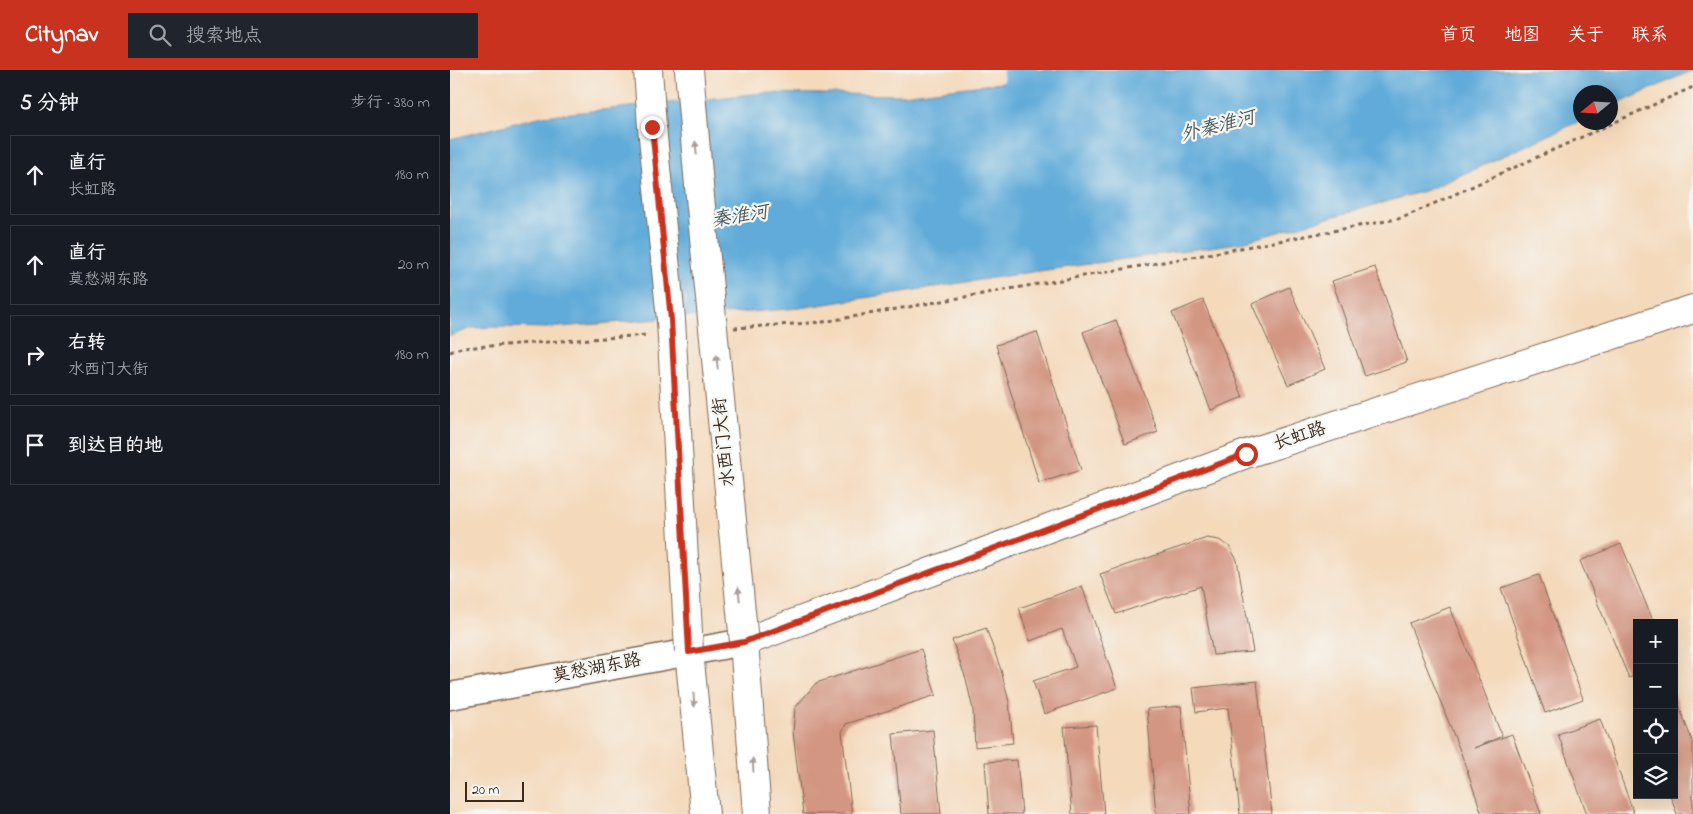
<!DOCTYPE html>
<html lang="zh">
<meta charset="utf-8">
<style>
body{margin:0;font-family:"Indie Flower","LXGW WenKai TC",sans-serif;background:#20242c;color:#f1f3f6}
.controls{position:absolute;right:15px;bottom:15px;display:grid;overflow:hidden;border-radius:0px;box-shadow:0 5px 20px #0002}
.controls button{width:45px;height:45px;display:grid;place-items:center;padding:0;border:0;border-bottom:1px solid #363941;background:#171b24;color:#f1f3f6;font:25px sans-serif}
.compass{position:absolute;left:1123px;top:15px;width:45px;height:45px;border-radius:50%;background:#171b24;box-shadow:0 5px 20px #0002;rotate:252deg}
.scale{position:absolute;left:15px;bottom:12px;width:59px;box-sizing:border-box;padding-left:5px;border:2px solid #3b2a1e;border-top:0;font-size:14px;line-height:18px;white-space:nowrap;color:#3b2a1e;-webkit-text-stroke:4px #f6f6f2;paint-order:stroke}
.stop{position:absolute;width:15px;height:15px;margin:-11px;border:4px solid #c8321e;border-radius:50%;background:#fff}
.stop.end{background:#c8321e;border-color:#fff;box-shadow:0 1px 5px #0008}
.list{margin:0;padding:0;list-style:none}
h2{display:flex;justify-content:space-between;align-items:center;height:65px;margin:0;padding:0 20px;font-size:21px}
h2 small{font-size:16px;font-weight:400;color:#9ea1a6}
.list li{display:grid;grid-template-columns:32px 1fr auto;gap:15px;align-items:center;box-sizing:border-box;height:80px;margin:0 10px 10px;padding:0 10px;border:1px solid #363941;border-radius:0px}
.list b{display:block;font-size:19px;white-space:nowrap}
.list p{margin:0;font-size:16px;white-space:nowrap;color:#9ea1a6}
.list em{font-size:16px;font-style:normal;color:#9ea1a6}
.icon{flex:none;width:28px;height:28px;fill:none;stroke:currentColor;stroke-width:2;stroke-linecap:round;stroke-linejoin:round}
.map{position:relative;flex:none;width:1243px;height:744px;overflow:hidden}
header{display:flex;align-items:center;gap:30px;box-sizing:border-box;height:70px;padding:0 25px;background:#c8321e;color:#fff}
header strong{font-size:24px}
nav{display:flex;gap:28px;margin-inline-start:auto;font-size:18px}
.search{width:350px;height:45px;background:#20242c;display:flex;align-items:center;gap:12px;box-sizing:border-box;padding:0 18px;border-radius:0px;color:#9ea1a6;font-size:19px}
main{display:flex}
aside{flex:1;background:#171b24}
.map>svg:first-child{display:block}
.water{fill:#61abd9;stroke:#4e6a7c}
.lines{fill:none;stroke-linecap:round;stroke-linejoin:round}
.river{stroke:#61abd9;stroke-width:35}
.building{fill:#d39682}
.tertiary-casing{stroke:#7c6755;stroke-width:29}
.secondary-casing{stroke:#7c6755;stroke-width:30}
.primary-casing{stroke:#7c6755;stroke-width:30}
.path{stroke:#7c6755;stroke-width:3;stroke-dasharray:4 4;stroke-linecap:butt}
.tertiary{stroke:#fff;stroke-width:26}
.secondary{stroke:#fff;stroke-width:28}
.primary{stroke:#fff;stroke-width:28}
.primary-bridge-casing{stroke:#7c6755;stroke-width:30;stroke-linecap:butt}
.primary-bridge{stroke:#fff;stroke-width:28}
.oneway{fill:#a79f9a}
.route{stroke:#c8321e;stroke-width:6}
.labels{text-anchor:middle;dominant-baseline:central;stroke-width:4.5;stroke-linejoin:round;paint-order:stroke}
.street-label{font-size:18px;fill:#3b2a1e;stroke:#f6f6f2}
.water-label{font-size:19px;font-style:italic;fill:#48575f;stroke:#f6f6f2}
</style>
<header>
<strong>Citynav</strong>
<div class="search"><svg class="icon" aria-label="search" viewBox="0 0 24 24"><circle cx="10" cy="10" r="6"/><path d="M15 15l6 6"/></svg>搜索地点</div>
<nav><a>首页</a><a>地图</a><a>关于</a><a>联系</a></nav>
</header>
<main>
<aside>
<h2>5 分钟<small>步行 · 380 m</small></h2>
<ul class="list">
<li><svg class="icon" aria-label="ahead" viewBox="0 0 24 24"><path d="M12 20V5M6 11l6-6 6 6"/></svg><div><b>直行</b><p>长虹路</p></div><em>180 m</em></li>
<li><svg class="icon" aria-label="ahead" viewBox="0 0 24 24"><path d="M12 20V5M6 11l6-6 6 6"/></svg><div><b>直行</b><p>莫愁湖东路</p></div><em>20 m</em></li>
<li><svg class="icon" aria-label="right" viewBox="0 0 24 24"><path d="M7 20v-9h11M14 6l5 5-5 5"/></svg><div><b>右转</b><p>水西门大街</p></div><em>180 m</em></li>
<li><svg class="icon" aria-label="arrive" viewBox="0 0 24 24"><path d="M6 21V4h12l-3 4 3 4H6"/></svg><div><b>到达目的地</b></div></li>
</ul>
</aside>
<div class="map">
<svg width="1243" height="744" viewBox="0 0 1243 744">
<rect width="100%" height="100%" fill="#f6f6f2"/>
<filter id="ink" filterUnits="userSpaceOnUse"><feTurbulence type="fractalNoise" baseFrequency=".02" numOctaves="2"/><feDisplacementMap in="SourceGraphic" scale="10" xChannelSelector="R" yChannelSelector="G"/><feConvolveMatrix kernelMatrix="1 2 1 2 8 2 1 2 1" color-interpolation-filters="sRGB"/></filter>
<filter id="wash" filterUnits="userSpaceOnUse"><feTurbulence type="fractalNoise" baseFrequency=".0096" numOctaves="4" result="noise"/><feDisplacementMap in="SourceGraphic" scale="20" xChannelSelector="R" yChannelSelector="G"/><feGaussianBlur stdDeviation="1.12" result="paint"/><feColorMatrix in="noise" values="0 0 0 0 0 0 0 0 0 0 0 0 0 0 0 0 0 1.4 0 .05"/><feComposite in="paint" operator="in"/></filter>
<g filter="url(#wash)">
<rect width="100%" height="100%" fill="#f4d9bb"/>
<path class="water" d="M 571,0 L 1243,0 L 1161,37 L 1160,22 L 1130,22 L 1130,51 L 978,120 L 789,173 L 575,203 L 350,238 L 97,258 L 48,257 L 22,258 L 0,266 L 0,69 L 93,46 L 313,23 L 452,25 L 574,10 Z"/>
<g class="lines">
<path class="river" d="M 570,0 L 577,57"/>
</g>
<g id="blocks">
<g class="building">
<path d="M 925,197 L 957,292 L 915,306 L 882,211 Z"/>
<path d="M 839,217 L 875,299 L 838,315 L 802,234 Z"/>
<path d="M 753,230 L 793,327 L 761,340 L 722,243 Z"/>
<path d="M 666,250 L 708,362 L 675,374 L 633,262 Z"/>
<path d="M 587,262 L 631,400 L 589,413 L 546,275 Z"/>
<path d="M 757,468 L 769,470 L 779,476 L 787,490 L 803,582 L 763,585 L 751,516 L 666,544 L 650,504 Z"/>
<path d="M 1171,474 L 1204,553 L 1187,553 L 1187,604 L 1179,608 L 1130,491 Z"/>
<path d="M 1089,505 L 1133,629 L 1095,643 L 1051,518 Z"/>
<path d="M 632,516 L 667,618 L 594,644 L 583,611 L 626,597 L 612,559 L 580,571 L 569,538 Z"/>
<path d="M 1000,537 L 1052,666 L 1024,678 L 1062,664 L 1091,744 L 1032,744 L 1011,683 L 959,553 Z"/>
<path d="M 536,558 L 551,600 L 559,632 L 563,673 L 525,677 L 523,640 L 516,609 L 502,570 Z"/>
<path d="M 471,579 L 486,625 L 396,654 L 392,662 L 402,744 L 353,744 L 343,662 L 345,638 L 366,613 Z"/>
<path d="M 807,611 L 822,744 L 790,744 L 778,638 L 746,642 L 743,618 Z"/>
<path d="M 1224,623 L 1243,673 L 1243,744 L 1227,744 L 1220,725 L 1224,725 Z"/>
<path d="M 731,636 L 741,744 L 706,744 L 697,639 Z"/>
<path d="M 1150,649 L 1184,744 L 1137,744 L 1108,664 Z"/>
<path d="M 646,655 L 654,744 L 622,744 L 614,657 Z"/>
<path d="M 483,660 L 491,744 L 451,744 L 443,664 Z"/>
<path d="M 567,690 L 572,744 L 539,744 L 535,692 Z"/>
</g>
</g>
</g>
<g filter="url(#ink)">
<use href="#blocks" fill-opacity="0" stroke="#7c6755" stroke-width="1"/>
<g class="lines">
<g class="tertiary-casing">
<path id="tertiary" d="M 0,626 L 294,572"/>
</g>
<g class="secondary-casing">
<path id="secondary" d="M 294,572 L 796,384 L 1243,239"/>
</g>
<g class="primary-casing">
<g id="primary">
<path d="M 239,0 L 250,127"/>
<path d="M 294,572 L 307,744"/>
<path d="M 239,581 L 255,744"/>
</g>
</g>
<g class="path">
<path d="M 284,258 L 373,252 L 764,183 L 952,148 L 1243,17"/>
<path d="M 0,282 L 11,278 L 198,265"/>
</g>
<use href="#tertiary" class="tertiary"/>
<use href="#secondary" class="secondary"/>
<use href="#primary" class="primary"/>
<g class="primary-bridge-casing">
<g id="primary-bridge">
<path d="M 198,0 L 202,57 L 221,250 L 239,581"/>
<path d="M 250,127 L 294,572"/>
</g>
</g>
<use href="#primary-bridge" class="primary-bridge"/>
</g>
<defs><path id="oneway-solid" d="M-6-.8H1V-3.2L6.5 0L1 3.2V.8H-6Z" transform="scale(1.25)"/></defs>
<g class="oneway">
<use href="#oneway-solid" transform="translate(246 78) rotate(-96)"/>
<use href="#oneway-solid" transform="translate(267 292) rotate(-96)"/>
<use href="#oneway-solid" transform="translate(289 524) rotate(-96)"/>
<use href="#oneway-solid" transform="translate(244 630) rotate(85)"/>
<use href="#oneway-solid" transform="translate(303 695) rotate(-94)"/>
</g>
</g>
<g class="lines" filter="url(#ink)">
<path class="route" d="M 202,57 L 221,250 L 239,582 L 294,572 L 796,384"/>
</g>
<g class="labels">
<g class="street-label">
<text transform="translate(850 367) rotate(-18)">长虹路</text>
<text transform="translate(275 372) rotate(-96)">水西门大街</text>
<text transform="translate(147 599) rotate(-11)">莫愁湖东路</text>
</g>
<g class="water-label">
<text transform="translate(768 57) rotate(-14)">外秦淮河</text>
<text transform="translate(290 147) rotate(-9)">秦淮河</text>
</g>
</g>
</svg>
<div class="controls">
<button>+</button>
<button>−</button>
<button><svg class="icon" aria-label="locate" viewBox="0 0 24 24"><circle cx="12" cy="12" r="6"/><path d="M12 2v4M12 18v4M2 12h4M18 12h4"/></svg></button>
<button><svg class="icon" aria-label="layers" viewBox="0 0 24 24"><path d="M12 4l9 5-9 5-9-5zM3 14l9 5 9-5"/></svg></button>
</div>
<svg class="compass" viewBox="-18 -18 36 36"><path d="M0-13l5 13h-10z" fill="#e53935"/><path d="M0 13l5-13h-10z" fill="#9ea1a6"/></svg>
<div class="scale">20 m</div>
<div class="stop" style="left:796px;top:384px"></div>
<div class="stop end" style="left:202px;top:57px"></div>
</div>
</main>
